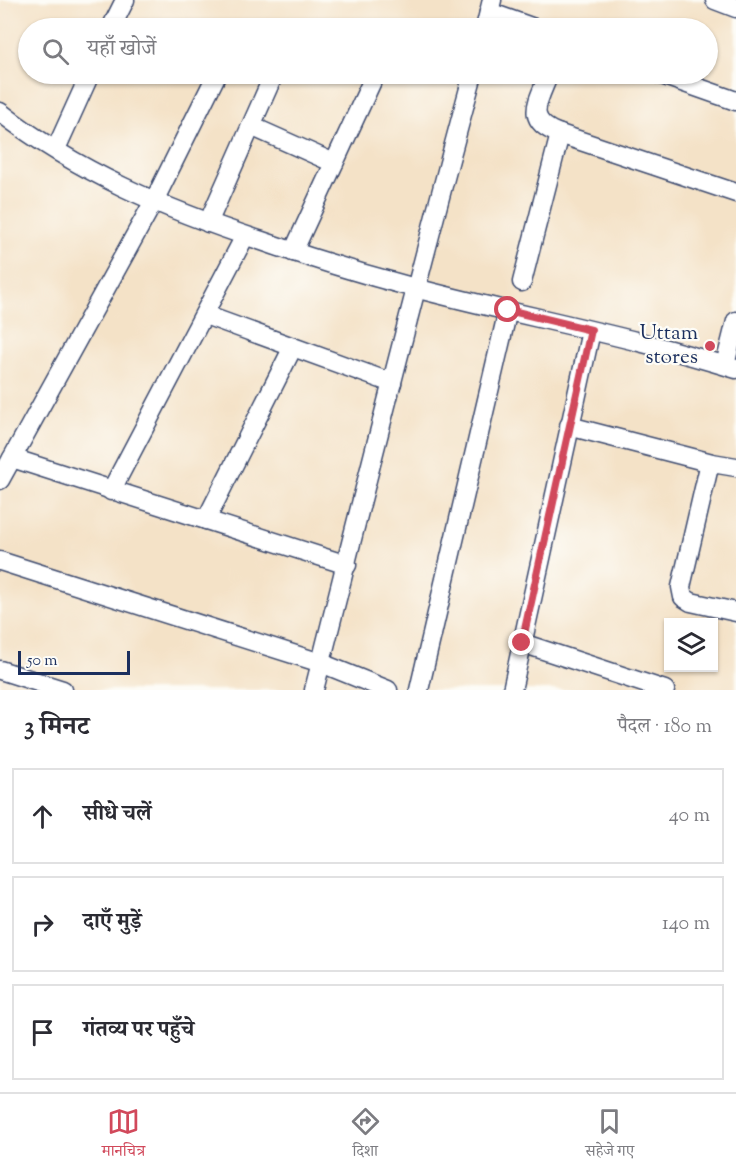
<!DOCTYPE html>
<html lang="hi">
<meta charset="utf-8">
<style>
body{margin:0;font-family:"Sorts Mill Goudy","Noto Serif Devanagari",serif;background:#f2f2f3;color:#2b2b33}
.controls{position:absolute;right:18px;bottom:18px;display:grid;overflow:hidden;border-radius:0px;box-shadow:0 2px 4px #0004}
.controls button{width:54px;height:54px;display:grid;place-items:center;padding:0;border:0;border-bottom:2px solid #e1e1e2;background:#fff;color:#2b2b33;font:30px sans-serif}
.scale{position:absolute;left:18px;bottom:15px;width:112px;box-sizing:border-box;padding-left:6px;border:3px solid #1b2f5e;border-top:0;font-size:16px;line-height:21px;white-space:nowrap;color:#1b2f5e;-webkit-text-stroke:4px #fdfcf7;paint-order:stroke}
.stop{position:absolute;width:18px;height:18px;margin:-14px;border:4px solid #d1495b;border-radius:50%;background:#fff}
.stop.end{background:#d1495b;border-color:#fff;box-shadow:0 2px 6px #0008}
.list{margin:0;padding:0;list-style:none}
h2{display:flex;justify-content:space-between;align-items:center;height:78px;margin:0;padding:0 24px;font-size:26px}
h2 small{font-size:20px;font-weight:400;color:#7c7c81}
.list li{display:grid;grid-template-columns:39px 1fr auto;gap:18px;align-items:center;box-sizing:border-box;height:96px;margin:0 12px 12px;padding:0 12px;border:2px solid #e1e1e2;border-radius:0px}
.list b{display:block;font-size:22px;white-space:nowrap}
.list em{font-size:20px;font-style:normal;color:#7c7c81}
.icon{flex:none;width:33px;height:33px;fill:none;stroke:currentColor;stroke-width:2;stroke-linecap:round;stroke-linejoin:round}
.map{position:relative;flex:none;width:736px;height:690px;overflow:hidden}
.search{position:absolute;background:#fff;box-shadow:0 2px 4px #0004;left:18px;right:18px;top:18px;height:66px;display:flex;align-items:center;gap:15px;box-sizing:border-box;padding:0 21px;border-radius:33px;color:#7c7c81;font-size:22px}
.sheet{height:402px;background:#fff}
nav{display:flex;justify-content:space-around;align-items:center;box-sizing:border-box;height:84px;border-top:2px solid #e1e1e2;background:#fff;font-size:16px;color:#7c7c81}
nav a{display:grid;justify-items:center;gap:3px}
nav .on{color:#d1495b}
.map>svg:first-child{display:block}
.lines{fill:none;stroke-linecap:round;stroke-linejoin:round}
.minor-casing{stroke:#3c4a6e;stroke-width:21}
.minor{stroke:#fff;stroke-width:18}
.route{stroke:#d1495b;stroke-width:8}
.poi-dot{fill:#d1495b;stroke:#fdfcf7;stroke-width:2}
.labels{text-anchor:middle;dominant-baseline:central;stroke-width:4.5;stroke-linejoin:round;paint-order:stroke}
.poi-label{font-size:21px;fill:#1b2f5e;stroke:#fdfcf7;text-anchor:end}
</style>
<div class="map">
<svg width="736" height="690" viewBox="0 0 736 690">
<rect width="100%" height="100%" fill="#fdfcf7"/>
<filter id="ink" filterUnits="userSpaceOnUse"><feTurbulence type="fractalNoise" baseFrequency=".0167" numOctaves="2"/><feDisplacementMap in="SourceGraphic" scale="12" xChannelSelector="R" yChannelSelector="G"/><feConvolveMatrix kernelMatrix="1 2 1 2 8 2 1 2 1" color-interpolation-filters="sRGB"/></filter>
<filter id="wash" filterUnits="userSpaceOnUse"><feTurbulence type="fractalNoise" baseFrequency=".008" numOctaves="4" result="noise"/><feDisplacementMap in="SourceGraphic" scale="24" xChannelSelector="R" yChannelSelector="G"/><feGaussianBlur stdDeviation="1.35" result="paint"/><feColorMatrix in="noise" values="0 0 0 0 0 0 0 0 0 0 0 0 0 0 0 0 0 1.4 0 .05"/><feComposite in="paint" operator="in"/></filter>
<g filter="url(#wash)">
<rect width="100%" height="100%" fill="#f4e2c7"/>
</g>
<g filter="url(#ink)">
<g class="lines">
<g class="minor-casing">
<g id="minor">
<path d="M 715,0 L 736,8"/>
<path d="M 489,12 L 534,28"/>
<path d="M 111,28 L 125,0"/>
<path d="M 485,28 L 492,0"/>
<path d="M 549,74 C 538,102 523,121 560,134 L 736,193"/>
<path d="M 659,74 L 736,101"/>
<path d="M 0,112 C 77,172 167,210 259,240 C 310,258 362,274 415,288 C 521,316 631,336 736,369"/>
<path d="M 251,126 L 334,163"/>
<path d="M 56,149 L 90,74"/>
<path d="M 208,223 L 274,74"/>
<path d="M 293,252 L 373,79"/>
<path d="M 522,282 L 560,134"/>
<path d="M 205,315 L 392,383"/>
<path d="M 725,365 L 736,321"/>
<path d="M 569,426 L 712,463"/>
<path d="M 12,458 L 347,565"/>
<path d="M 736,467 L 712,463 L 708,471 L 681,587 L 683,597 L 691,602 L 736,612"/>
<path d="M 0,480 L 154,201 L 217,74"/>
<path d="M 111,491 L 245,236"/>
<path d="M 206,520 L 293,347"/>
<path d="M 0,561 L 321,663 L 388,690"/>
<path d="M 522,643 L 665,690"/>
<path d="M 0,670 L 63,690"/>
<path d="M 314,690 C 366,484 417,278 473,74"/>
<path d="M 419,690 L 508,310"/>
<path d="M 512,690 L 591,331"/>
</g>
</g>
<use href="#minor" class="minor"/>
</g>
</g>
<g class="lines" filter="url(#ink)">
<path class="route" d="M 508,310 L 591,330 L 522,643"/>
</g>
<circle class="poi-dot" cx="710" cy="346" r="6"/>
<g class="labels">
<g class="poi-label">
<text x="698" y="334">Uttam<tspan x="698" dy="24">stores</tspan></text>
</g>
</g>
</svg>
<div class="controls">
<button><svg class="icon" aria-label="layers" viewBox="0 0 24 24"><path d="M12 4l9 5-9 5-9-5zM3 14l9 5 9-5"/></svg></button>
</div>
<div class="scale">50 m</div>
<div class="stop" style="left:508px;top:310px"></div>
<div class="stop end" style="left:522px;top:643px"></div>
<div class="search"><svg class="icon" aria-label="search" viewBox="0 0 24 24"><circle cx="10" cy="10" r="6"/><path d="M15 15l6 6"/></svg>यहाँ खोजें</div>
</div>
<section class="sheet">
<h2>3 मिनट<small>पैदल · 180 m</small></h2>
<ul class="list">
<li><svg class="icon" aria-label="ahead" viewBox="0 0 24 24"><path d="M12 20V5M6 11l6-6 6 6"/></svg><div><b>सीधे चलें</b></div><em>40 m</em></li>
<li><svg class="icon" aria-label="right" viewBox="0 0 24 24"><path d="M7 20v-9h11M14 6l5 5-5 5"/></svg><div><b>दाएँ मुड़ें</b></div><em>140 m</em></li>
<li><svg class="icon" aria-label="arrive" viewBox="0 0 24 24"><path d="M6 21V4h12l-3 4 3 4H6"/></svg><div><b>गंतव्य पर पहुँचे</b></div></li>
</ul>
</section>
<nav>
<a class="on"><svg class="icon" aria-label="map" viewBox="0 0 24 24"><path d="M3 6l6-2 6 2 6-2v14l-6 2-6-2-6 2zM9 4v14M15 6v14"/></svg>मानचित्र</a>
<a><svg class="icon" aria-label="directions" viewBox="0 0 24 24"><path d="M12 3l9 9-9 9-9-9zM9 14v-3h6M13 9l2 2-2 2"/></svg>दिशा</a>
<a><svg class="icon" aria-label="saved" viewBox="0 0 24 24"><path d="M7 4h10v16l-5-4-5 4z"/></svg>सहेजे गए</a>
</nav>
